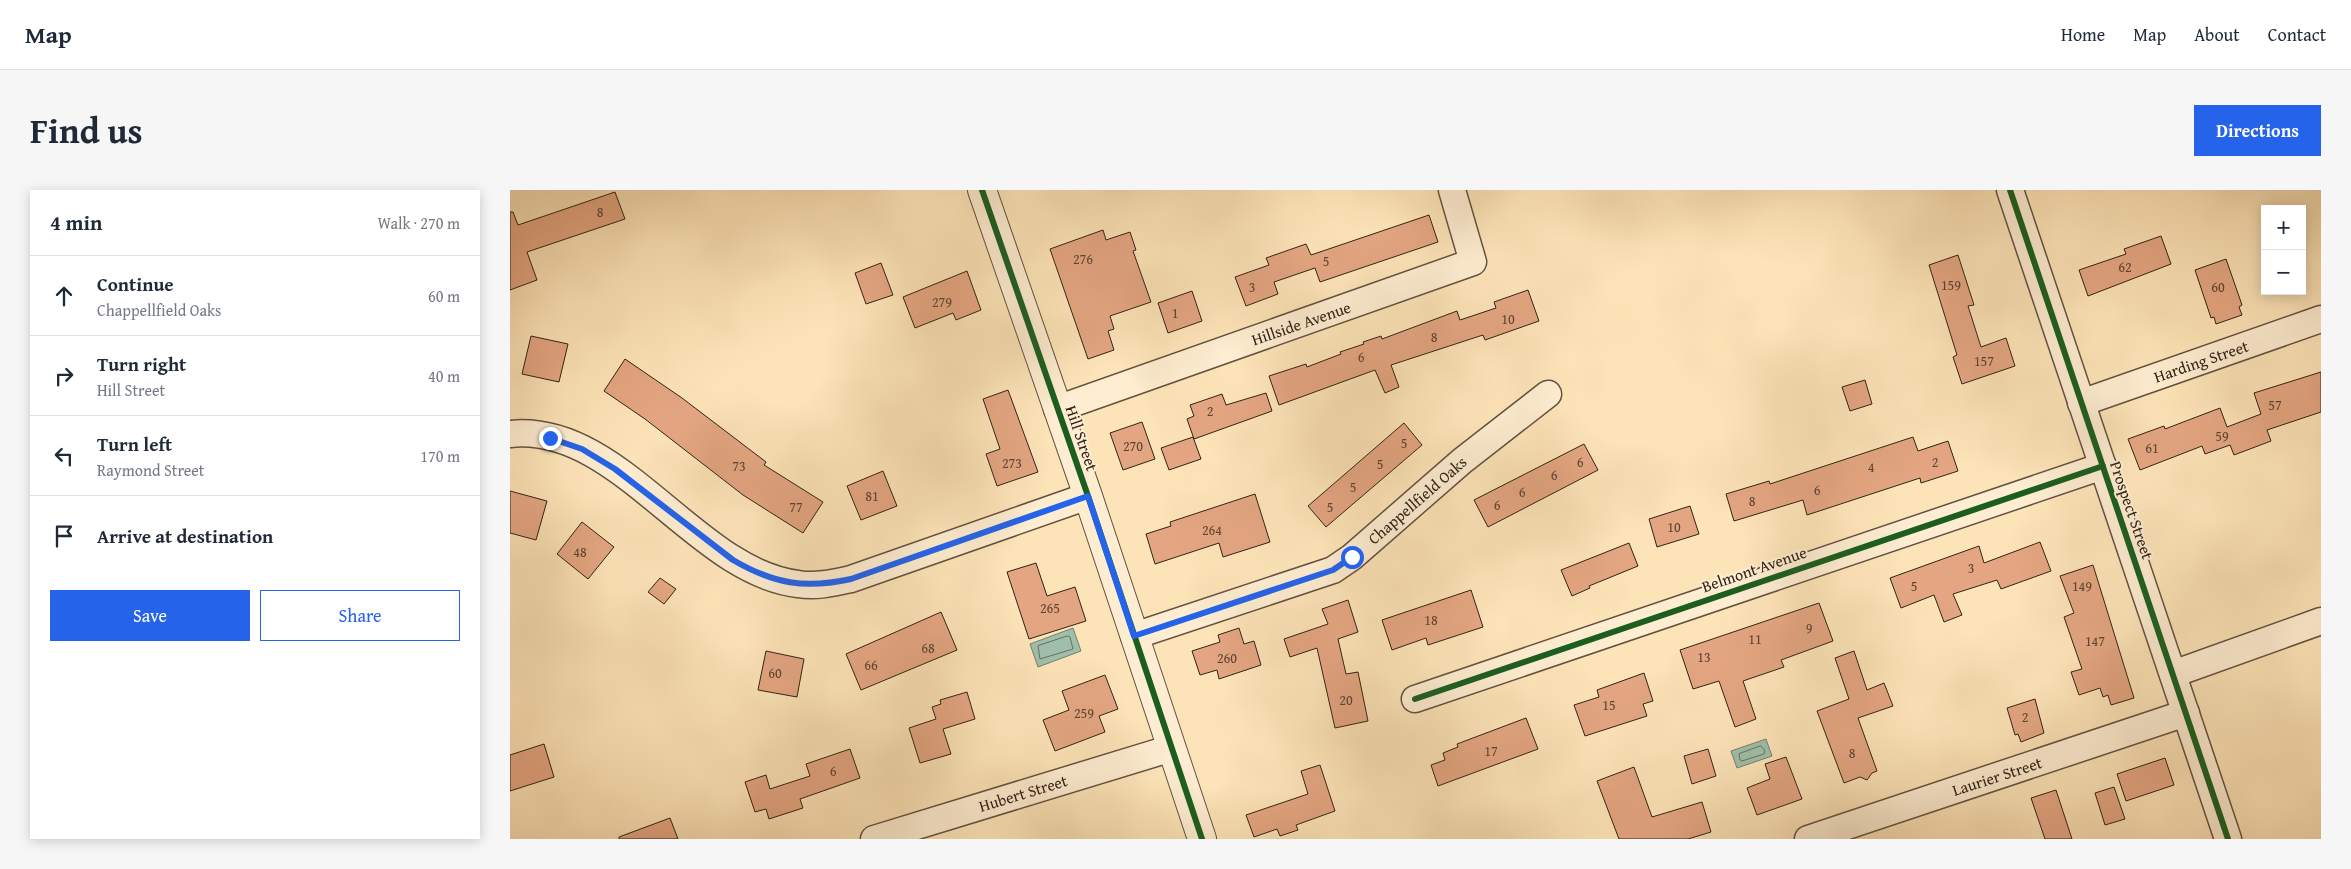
<!DOCTYPE html>
<meta charset="utf-8">
<style>
body{margin:0;font-family:"Gentium Book Plus",serif;background:#f6f6f7;color:#1f2937}
.controls{position:absolute;right:15px;top:15px;display:grid;overflow:hidden;border-radius:0px;box-shadow:0 2px 12px #0003}
.controls button{width:45px;height:45px;display:grid;place-items:center;padding:0;border:0;border-bottom:1px solid #e0e1e3;background:#fff;color:#1f2937;font:25px sans-serif}
.stop{position:absolute;width:15px;height:15px;margin:-11px;border:4px solid #2563eb;border-radius:50%;background:#fff}
.stop.end{background:#2563eb;border-color:#fff;box-shadow:0 1px 5px #0008}
.list{margin:0;padding:0;list-style:none}
h2{display:flex;justify-content:space-between;align-items:center;height:65px;margin:0;padding:0 20px;font-size:21px}
h2 small{font-size:16px;font-weight:400;color:#747a83}
.list li{display:grid;grid-template-columns:32px 1fr auto;gap:15px;align-items:center;box-sizing:border-box;height:80px;padding:0 20px;border-top:1px solid #e0e1e3}
.list b{display:block;font-size:19px;white-space:nowrap}
.list p{margin:0;font-size:16px;white-space:nowrap;color:#747a83}
.list em{font-size:16px;font-style:normal;color:#747a83}
.actions{display:flex;gap:10px;padding:15px 20px}
.actions a{flex:1;padding:11px 0;border:1px solid #2563eb;border-radius:0px;text-align:center;font-size:18px;color:#2563eb}
.actions .main{background:#2563eb;color:#fff}
.icon{flex:none;width:28px;height:28px;fill:none;stroke:currentColor;stroke-width:2;stroke-linecap:round;stroke-linejoin:round}
.map{position:relative;flex:none;width:1811px;height:649px;overflow:hidden;border-radius:0px}
header{display:flex;align-items:center;gap:30px;box-sizing:border-box;height:70px;padding:0 25px;background:#fff;border-bottom:1px solid #e0e1e3}
header strong{font-size:24px}
nav{display:flex;gap:28px;margin-inline-start:auto;font-size:18px}
.intro{display:flex;align-items:center;justify-content:space-between;box-sizing:border-box;height:120px;padding:0 30px}
h1{margin:0;font-size:35px}
.button{padding:12px 22px;border-radius:0px;background:#2563eb;color:#fff;font-size:18px;font-weight:700}
main{display:flex;gap:30px;padding:0 30px}
aside{flex:1;background:#fff;border-radius:0px;box-shadow:0 2px 12px #0003}
.map>svg:first-child{display:block}
.water{fill:#a0bfab;stroke:#748070}
.lines{fill:none;stroke-linecap:round;stroke-linejoin:round}
.shore{stroke:#687061;stroke-width:1}
.building{fill:#e4a682;stroke:#312217}
.minor-casing{stroke:#64523f;stroke-width:29}
.tertiary-casing{stroke:#64523f;stroke-width:30}
.minor{stroke:#feedd1;stroke-width:26}
.tertiary{stroke:#feedd1;stroke-width:28}
.cycleway-casing{stroke:#feedd1;stroke-width:9}
.cycleway{stroke:#1b5e20;stroke-width:6}
.route{stroke:#2563eb;stroke-width:6}
.labels{text-anchor:middle;dominant-baseline:central;stroke-width:4;stroke-linejoin:round;paint-order:stroke}
.number-label{font-size:14px;fill:#5e4332}
.street-label{font-size:16px;fill:#312217;stroke:#feedd1}
</style>
<header>
<strong>Map</strong>
<nav><a>Home</a><a>Map</a><a>About</a><a>Contact</a></nav>
</header>
<div class="intro"><h1>Find us</h1><a class="button">Directions</a></div>
<main>
<aside>
<h2>4 min<small>Walk · 270 m</small></h2>
<ul class="list">
<li><svg class="icon" aria-label="ahead" viewBox="0 0 24 24"><path d="M12 20V5M6 11l6-6 6 6"/></svg><div><b>Continue</b><p>Chappellfield Oaks</p></div><em>60 m</em></li>
<li><svg class="icon" aria-label="right" viewBox="0 0 24 24"><path d="M7 20v-9h11M14 6l5 5-5 5"/></svg><div><b>Turn right</b><p>Hill Street</p></div><em>40 m</em></li>
<li><svg class="icon" aria-label="left" viewBox="0 0 24 24"><path d="M17 20v-9H6M10 6l-5 5 5 5"/></svg><div><b>Turn left</b><p>Raymond Street</p></div><em>170 m</em></li>
<li><svg class="icon" aria-label="arrive" viewBox="0 0 24 24"><path d="M6 21V4h12l-3 4 3 4H6"/></svg><div><b>Arrive at destination</b></div></li>
</ul>
<div class="actions"><a class="main">Save</a><a>Share</a></div>
</aside>
<div class="map">
<svg width="1811" height="649" viewBox="0 0 1811 649">
<rect width="100%" height="100%" fill="#fde4b8"/>
<filter id="stains"><feTurbulence type="fractalNoise" baseFrequency=".004" numOctaves="4"/><feColorMatrix values="0 0 0 0 .2 0 0 0 0 .09 0 0 0 0 .02 0 0 0 .5 -.17"/></filter>
<radialGradient id="worn" r=".72"><stop offset=".6" stop-color="#630" stop-opacity="0"/><stop offset="1" stop-color="#630" stop-opacity=".3"/></radialGradient>
<g class="water">
<path d="M 563,438 L 571,461 L 528,477 L 520,454 Z"/>
<path d="M 1256,549 L 1262,566 L 1227,578 L 1221,561 Z"/>
</g>
<g class="lines">
<g class="shore">
<path d="M 558,446 L 560,447 L 563,459 L 530,469 L 528,456 Z"/>
<path d="M 1251,556 L 1255,561 L 1254,564 L 1232,571 L 1230,570 L 1229,564 Z"/>
</g>
</g>
<g class="building">
<path d="M 105,2 L 115,29 L 17,62 L 27,90 L 0,100 L 0,22 L 3,22 L 8,35 Z"/>
<path d="M 919,25 L 928,52 L 810,92 L 805,78 L 764,92 L 768,104 L 736,116 L 725,87 L 759,75 L 756,68 L 796,54 L 801,65 Z"/>
<path d="M 593,40 L 596,50 L 620,42 L 626,60 L 623,61 L 641,112 L 600,126 L 604,139 L 598,141 L 604,160 L 578,169 L 540,59 Z"/>
<path d="M 1651,46 L 1661,74 L 1578,106 L 1569,80 L 1616,64 L 1614,59 Z"/>
<path d="M 1448,65 L 1464,115 L 1458,116 L 1471,157 L 1496,148 L 1505,176 L 1452,194 L 1443,167 L 1447,165 L 1419,75 Z"/>
<path d="M 1716,69 L 1732,115 L 1729,117 L 1732,125 L 1706,134 L 1704,127 L 1701,128 L 1685,80 Z"/>
<path d="M 371,73 L 383,105 L 356,114 L 345,83 Z"/>
<path d="M 457,81 L 471,120 L 446,130 L 443,123 L 405,138 L 393,107 Z"/>
<path d="M 1018,100 L 1029,131 L 975,150 L 973,145 L 881,175 L 889,197 L 875,203 L 865,180 L 769,215 L 759,186 L 796,174 L 797,177 L 831,164 L 830,162 L 854,154 L 853,152 L 871,146 L 872,149 L 947,121 L 950,130 L 986,118 L 984,112 Z"/>
<path d="M 682,101 L 692,131 L 658,143 L 648,113 Z"/>
<path d="M 21,146 L 58,154 L 49,192 L 12,184 Z"/>
<path d="M 115,169 L 172,208 L 256,272 L 254,275 L 313,312 L 293,343 L 233,305 L 135,229 L 94,201 Z"/>
<path d="M 1811,182 L 1811,222 L 1757,240 L 1761,251 L 1724,265 L 1720,255 L 1695,264 L 1692,256 L 1630,280 L 1618,249 L 1654,236 L 1655,239 L 1710,218 L 1717,237 L 1751,224 L 1744,203 Z"/>
<path d="M 1355,190 L 1362,214 L 1340,221 L 1332,197 Z"/>
<path d="M 498,200 L 528,282 L 487,296 L 476,264 L 490,259 L 473,209 Z"/>
<path d="M 756,203 L 762,221 L 684,249 L 677,229 L 684,226 L 680,215 L 712,204 L 716,215 Z"/>
<path d="M 632,232 L 645,269 L 613,280 L 600,243 Z"/>
<path d="M 894,233 L 912,255 L 816,337 L 798,316 Z"/>
<path d="M 683,247 L 691,269 L 659,280 L 651,258 Z"/>
<path d="M 1403,247 L 1408,261 L 1438,251 L 1448,281 L 1411,293 L 1410,288 L 1297,325 L 1293,310 L 1224,331 L 1216,304 L 1259,291 L 1260,294 Z"/>
<path d="M 1074,254 L 1088,280 L 978,337 L 964,310 Z"/>
<path d="M 373,281 L 387,316 L 351,330 L 337,296 Z"/>
<path d="M 0,301 L 37,311 L 26,350 L 0,343 Z"/>
<path d="M 745,304 L 760,352 L 713,367 L 709,353 L 645,374 L 636,344 L 661,336 L 660,332 Z"/>
<path d="M 1180,316 L 1189,344 L 1147,357 L 1139,329 Z"/>
<path d="M 72,332 L 104,357 L 78,389 L 47,364 Z"/>
<path d="M 1530,352 L 1541,381 L 1491,399 L 1487,390 L 1443,404 L 1452,425 L 1434,432 L 1424,405 L 1391,418 L 1380,388 L 1469,356 L 1474,373 Z"/>
<path d="M 1119,353 L 1128,376 L 1079,396 L 1080,398 L 1062,406 L 1051,380 Z"/>
<path d="M 526,373 L 537,406 L 565,397 L 576,431 L 519,449 L 497,382 Z"/>
<path d="M 1583,375 L 1624,508 L 1601,515 L 1598,505 L 1593,507 L 1590,498 L 1569,505 L 1561,482 L 1572,479 L 1554,427 L 1564,423 L 1550,386 Z"/>
<path d="M 150,388 L 166,399 L 154,414 L 138,402 Z"/>
<path d="M 961,400 L 973,437 L 918,455 L 916,448 L 882,460 L 872,430 Z"/>
<path d="M 838,410 L 848,442 L 828,449 L 836,484 L 848,482 L 858,531 L 825,538 L 807,458 L 780,467 L 774,449 L 818,434 L 812,419 Z"/>
<path d="M 1309,413 L 1323,451 L 1271,470 L 1274,477 L 1233,491 L 1246,529 L 1225,537 L 1209,491 L 1183,499 L 1170,460 Z"/>
<path d="M 431,422 L 447,460 L 351,500 L 336,464 Z"/>
<path d="M 729,438 L 734,454 L 744,451 L 751,475 L 709,489 L 707,480 L 690,485 L 682,461 L 710,452 L 708,445 Z"/>
<path d="M 256,461 L 294,469 L 287,507 L 248,500 Z"/>
<path d="M 1344,461 L 1357,500 L 1374,493 L 1383,516 L 1348,528 L 1367,581 L 1362,583 L 1357,590 L 1350,587 L 1334,593 L 1307,521 L 1339,509 L 1325,468 Z"/>
<path d="M 1134,483 L 1143,511 L 1133,514 L 1137,526 L 1075,546 L 1064,515 L 1089,507 L 1087,500 Z"/>
<path d="M 595,485 L 608,519 L 589,526 L 595,542 L 545,561 L 533,530 L 559,520 L 552,501 Z"/>
<path d="M 457,502 L 465,529 L 433,539 L 441,564 L 410,573 L 399,538 L 426,529 L 422,517 L 431,514 L 430,510 Z"/>
<path d="M 1525,509 L 1534,543 L 1511,552 L 1508,544 L 1505,545 L 1497,518 Z"/>
<path d="M 1016,528 L 1028,559 L 928,596 L 921,575 L 935,570 L 933,563 L 948,557 L 947,554 Z"/>
<path d="M 34,554 L 44,587 L 0,601 L 0,565 Z"/>
<path d="M 340,559 L 350,588 L 290,609 L 293,618 L 259,629 L 256,619 L 245,622 L 235,592 L 256,585 L 260,599 L 300,586 L 296,574 Z"/>
<path d="M 1198,559 L 1206,586 L 1182,594 L 1174,566 Z"/>
<path d="M 1276,567 L 1292,609 L 1247,625 L 1237,598 L 1260,589 L 1255,574 Z"/>
<path d="M 1655,568 L 1664,595 L 1616,611 L 1607,584 Z"/>
<path d="M 810,575 L 825,621 L 786,635 L 788,640 L 770,646 L 767,639 L 744,647 L 736,625 L 798,604 L 791,581 Z"/>
<path d="M 1124,577 L 1142,627 L 1192,612 L 1201,642 L 1178,649 L 1109,649 L 1087,591 Z"/>
<path d="M 1604,597 L 1615,629 L 1595,635 L 1585,603 Z"/>
<path d="M 1546,600 L 1562,649 L 1535,649 L 1521,608 Z"/>
<path d="M 160,628 L 168,649 L 109,649 L 109,647 Z"/>
</g>
<g class="lines">
<g class="minor-casing">
<g id="minor">
<path d="M 1500,0 L 1718,649"/>
<path d="M 1571,213 L 1811,129"/>
<path d="M 547,219 L 963,72 L 942,0"/>
<path d="M 0,244 C 109,232 185,382 288,394 C 306,397 323,393 341,389 L 578,306"/>
<path d="M 624,446 L 823,380 L 842,367 L 952,271 L 1038,204"/>
<path d="M 1663,484 L 1811,431"/>
<path d="M 905,509 L 1593,276"/>
<path d="M 364,649 L 662,558"/>
<path d="M 1298,649 L 1676,523"/>
</g>
</g>
<g class="tertiary-casing">
<path id="tertiary" d="M 472,0 L 578,306 L 692,649"/>
</g>
<use href="#minor" class="minor"/>
<use href="#tertiary" class="tertiary"/>
<g class="cycleway-casing">
<g id="cycleway">
<path d="M 472,0 L 578,306 L 692,649"/>
<path d="M 1500,0 L 1718,649"/>
<path d="M 905,509 L 1593,276"/>
</g>
</g>
<use href="#cycleway" class="cycleway"/>
</g>
<g class="lines">
<path class="route" d="M 40,248 L 72,259 L 105,279 L 223,370 C 264,394 295,399 341,389 L 578,306 L 624,446 L 823,380 L 842,367"/>
</g>
<g class="labels">
<g class="number-label">
<text x="90" y="22">8</text>
<text x="573" y="69">276</text>
<text x="816" y="71">5</text>
<text x="1615" y="77">62</text>
<text x="1441" y="95">159</text>
<text x="742" y="97">3</text>
<text x="1708" y="97">60</text>
<text x="432" y="112">279</text>
<text x="665" y="123">1</text>
<text x="998" y="129">10</text>
<text x="924" y="147">8</text>
<text x="851" y="167">6</text>
<text x="1474" y="171">157</text>
<text x="1765" y="215">57</text>
<text x="700" y="221">2</text>
<text x="1712" y="246">59</text>
<text x="894" y="253">5</text>
<text x="623" y="256">270</text>
<text x="1642" y="258">61</text>
<text x="1070" y="272">6</text>
<text x="1425" y="272">2</text>
<text x="502" y="273">273</text>
<text x="870" y="274">5</text>
<text x="229" y="276">73</text>
<text x="1361" y="277">4</text>
<text x="1044" y="285">6</text>
<text x="843" y="297">5</text>
<text x="1307" y="300">6</text>
<text x="1012" y="302">6</text>
<text x="362" y="306">81</text>
<text x="1242" y="311">8</text>
<text x="987" y="315">6</text>
<text x="286" y="317">77</text>
<text x="820" y="317">5</text>
<text x="1164" y="337">10</text>
<text x="702" y="340">264</text>
<text x="70" y="362">48</text>
<text x="1461" y="378">3</text>
<text x="1404" y="396">5</text>
<text x="1572" y="396">149</text>
<text x="540" y="418">265</text>
<text x="921" y="430">18</text>
<text x="1299" y="438">9</text>
<text x="1245" y="449">11</text>
<text x="1585" y="451">147</text>
<text x="418" y="458">68</text>
<text x="1194" y="467">13</text>
<text x="717" y="468">260</text>
<text x="361" y="475">66</text>
<text x="265" y="483">60</text>
<text x="836" y="510">20</text>
<text x="1099" y="515">15</text>
<text x="574" y="523">259</text>
<text x="1515" y="527">2</text>
<text x="981" y="561">17</text>
<text x="1342" y="563">8</text>
<text x="323" y="581">6</text>
</g>
<g class="street-label">
<text transform="translate(791 133) rotate(-19)">Hillside Avenue</text>
<text transform="translate(1691 171) rotate(-19)">Harding Street</text>
<text transform="translate(572 248) rotate(71)">Hill Street</text>
<text transform="translate(907 310) rotate(-41)">Chappellfield Oaks</text>
<text transform="translate(1622 320) rotate(71)">Prospect Street</text>
<text transform="translate(1244 379) rotate(-19)">Belmont Avenue</text>
<text transform="translate(1487 586) rotate(-18)">Laurier Street</text>
<text transform="translate(513 603) rotate(-17)">Hubert Street</text>
</g>
</g>
<rect width="100%" height="100%" filter="url(#stains)"/>
<rect width="100%" height="100%" fill="url(#worn)"/>
</svg>
<div class="controls">
<button>+</button>
<button>−</button>
</div>
<div class="stop" style="left:842px;top:367px"></div>
<div class="stop end" style="left:40px;top:248px"></div>
</div>
</main>
